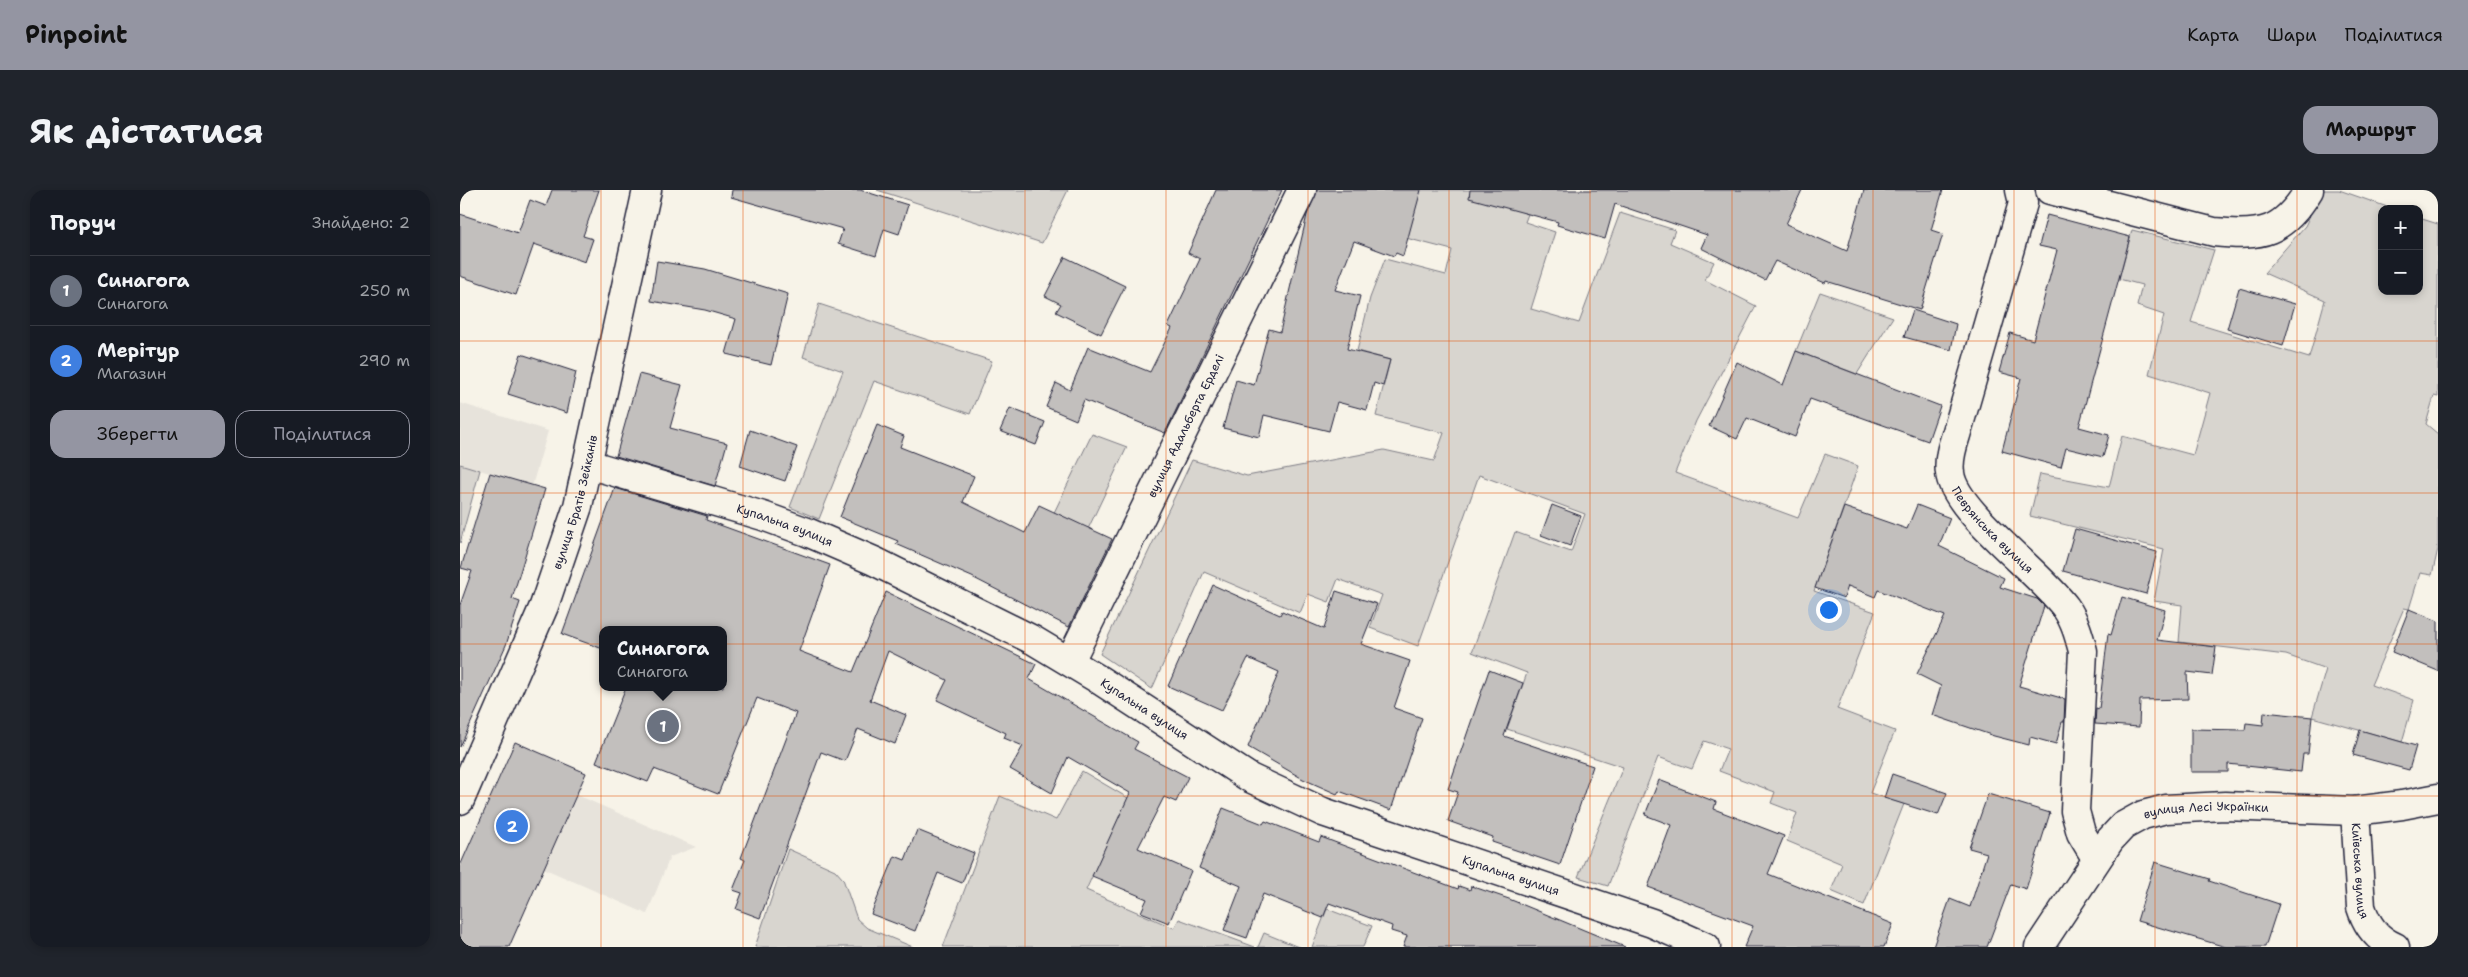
<!DOCTYPE html>
<html lang="uk">
<meta charset="utf-8">
<style>
body{margin:0;font-family:"Shantell Sans",sans-serif;background:#20242c;color:#f1f3f6}
.controls{position:absolute;right:15px;top:15px;display:grid;overflow:hidden;border-radius:10px;box-shadow:0 2px 8px #0003}
.controls button{width:45px;height:45px;display:grid;place-items:center;padding:0;border:0;border-bottom:1px solid #363941;background:#171b24;color:#f1f3f6;font:25px sans-serif}
.you{position:absolute;left:1368px;top:419px;width:18px;height:18px;margin:-12px;border:4px solid #fff;border-radius:50%;background:#1a73e8;box-shadow:0 0 0 8px #1a73e833}
.badge{display:grid;place-items:center;width:32px;height:32px;border-radius:50%;background:#9495a2;color:#fff;font-size:16px;font-weight:700}
.pin{position:absolute;translate:-50% -50%;border:2px solid #fff;box-shadow:0 1px 5px #0006}
.popup{position:absolute;left:139px;top:436px;width:128px;height:65px;box-sizing:border-box;display:grid;place-content:center;border-radius:10px;background:#171b24;filter:drop-shadow(0 1px 4px #0005);font-size:16px;white-space:nowrap;color:#9ea1a6}
.popup b{font-size:19px;color:#f1f3f6}
.popup::after{content:'';position:absolute;left:50%;top:100%;margin-left:-10px;border:10px solid transparent;border-top-color:#171b24}
.list{margin:0;padding:0;list-style:none}
h2{display:flex;justify-content:space-between;align-items:center;height:65px;margin:0;padding:0 20px;font-size:21px}
h2 small{font-size:16px;font-weight:400;color:#9ea1a6}
.list li{display:grid;grid-template-columns:32px 1fr auto;gap:15px;align-items:center;box-sizing:border-box;height:70px;padding:0 20px;border-top:1px solid #363941}
.list b{display:block;font-size:19px;white-space:nowrap}
.list p{margin:0;font-size:16px;white-space:nowrap;color:#9ea1a6}
.list em{font-size:16px;font-style:normal;color:#9ea1a6}
.actions{display:flex;gap:10px;padding:15px 20px}
.actions a{flex:1;padding:11px 0;border:1px solid #9495a2;border-radius:15px;text-align:center;font-size:18px;color:#9495a2}
.actions .main{background:#9495a2;color:#111}
.map{position:relative;flex:none;width:1978px;height:757px;overflow:hidden;border-radius:15px}
header{display:flex;align-items:center;gap:30px;box-sizing:border-box;height:70px;padding:0 25px;background:#9495a2;color:#111}
header strong{font-size:24px}
nav{display:flex;gap:28px;margin-inline-start:auto;font-size:18px}
.intro{display:flex;align-items:center;justify-content:space-between;box-sizing:border-box;height:120px;padding:0 30px}
h1{margin:0;font-size:35px}
.button{padding:12px 22px;border-radius:15px;background:#9495a2;color:#111;font-size:18px;font-weight:700}
main{display:flex;gap:30px;padding:0 30px}
aside{flex:1;background:#171b24;border-radius:15px;box-shadow:0 2px 8px #0003}
.map>svg:first-child{display:block}
.built{fill:#e7e3db}
.green{fill:#d8d5cf;stroke:#7d7c85}
.building{fill:#c2bfbd;stroke:#22223b}
.lines{fill:none;stroke-linecap:round;stroke-linejoin:round}
.minor-casing{stroke:#22223b;stroke-width:31}
.minor{stroke:#f7f3e8;stroke-width:28}
.grid{fill:none;stroke:#e8590c;stroke-width:1;stroke-opacity:0.55}
.labels{text-anchor:middle;dominant-baseline:central;stroke-width:4;stroke-linejoin:round;paint-order:stroke}
.street-label{font-size:12px;fill:#22223b;stroke:#f7f3e8}
</style>
<header>
<strong>Pinpoint</strong>
<nav><a>Карта</a><a>Шари</a><a>Поділитися</a></nav>
</header>
<div class="intro"><h1>Як дістатися</h1><a class="button">Маршрут</a></div>
<main>
<aside>
<h2>Поруч<small>Знайдено: 2</small></h2>
<ul class="list">
<li><span class="badge" style="background:#6b7280">1</span><div><b>Синагога</b><p>Синагога</p></div><em>250 m</em></li>
<li><span class="badge" style="background:#3f7fe0">2</span><div><b>Мерітур</b><p>Магазин</p></div><em>290 m</em></li>
</ul>
<div class="actions"><a class="main">Зберегти</a><a>Поділитися</a></div>
</aside>
<div class="map">
<svg width="1978" height="757" viewBox="0 0 1978 757">
<rect width="100%" height="100%" fill="#f7f3e8"/>
<filter id="ink" filterUnits="userSpaceOnUse"><feTurbulence type="fractalNoise" baseFrequency=".02" numOctaves="2"/><feDisplacementMap in="SourceGraphic" scale="10" xChannelSelector="R" yChannelSelector="G"/><feConvolveMatrix kernelMatrix="1 2 1 2 8 2 1 2 1" color-interpolation-filters="sRGB"/></filter>
<g filter="url(#ink)">
<g class="built">
<path d="M 0,213 L 88,241 L 72,296 L 0,274 Z"/>
<path d="M 55,552 L 126,583 L 117,605 L 236,657 L 210,667 L 187,724 L 13,647 Z"/>
</g>
<g class="green">
<path d="M 417,0 L 608,0 L 582,53 Z"/>
<path d="M 961,0 L 1040,0 L 1068,24 L 1065,32 L 1095,42 L 1071,119 L 1119,133 L 1160,23 L 1215,40 L 1210,53 L 1254,72 L 1245,90 L 1296,116 L 1236,231 L 1215,283 L 1338,328 L 1365,264 L 1398,276 L 1354,401 L 1415,422 L 1377,519 L 1435,541 L 1410,603 L 1444,614 L 1404,715 L 1371,701 L 1382,674 L 1327,651 L 1337,623 L 1311,613 L 1315,602 L 1259,581 L 1268,559 L 1244,551 L 1232,579 L 1198,567 L 1148,696 L 1118,687 L 1163,577 L 1047,539 L 1067,483 L 1012,462 L 1055,342 L 1111,362 L 1125,324 L 1019,285 L 958,456 L 910,438 L 922,405 L 878,389 L 869,412 L 848,404 L 840,423 L 744,382 L 692,499 L 640,464 L 732,270 L 787,286 L 924,260 L 974,271 L 984,243 L 916,226 L 930,170 L 897,161 L 910,108 L 925,69 L 986,85 L 992,60 L 942,47 Z"/>
<path d="M 1862,0 L 1879,0 L 1933,19 L 1922,19 L 1922,101 L 1959,101 L 1959,28 L 1978,34 L 1978,207 L 1974,206 L 1966,234 L 1978,244 L 1978,359 L 1972,385 L 1960,383 L 1949,419 L 1944,418 L 1911,495 L 1954,510 L 1942,552 L 1852,527 L 1866,479 L 1826,465 L 1719,452 L 1722,415 L 1694,411 L 1704,359 L 1570,326 L 1580,284 L 1649,297 L 1662,246 L 1733,265 L 1750,203 L 1689,184 L 1704,125 L 1677,116 L 1682,95 L 1659,89 L 1672,40 L 1754,60 L 1731,132 L 1849,168 L 1865,110 L 1804,83 L 1845,36 Z"/>
<path d="M 1360,102 L 1433,127 L 1397,184 L 1336,161 Z"/>
<path d="M 359,114 L 532,171 L 510,224 L 414,191 L 359,329 L 330,317 L 383,181 L 343,167 Z"/>
<path d="M 632,244 L 667,257 L 608,381 L 574,364 Z"/>
<path d="M 0,274 L 20,280 L 0,353 Z"/>
<path d="M 622,581 L 668,608 L 626,700 L 714,738 L 719,729 L 795,757 L 483,757 L 540,606 L 596,630 Z"/>
<path d="M 328,659 L 375,680 L 383,689 L 397,729 L 407,738 L 453,757 L 295,757 Z"/>
<path d="M 867,719 L 912,736 L 903,757 L 852,757 Z"/>
<path d="M 804,743 L 836,756 L 840,757 L 798,757 Z"/>
</g>
<g class="building">
<path d="M 92,0 L 139,0 L 123,46 L 133,49 L 125,72 L 74,54 L 56,105 L 0,86 L 0,24 L 58,43 L 70,10 L 86,16 Z"/>
<path d="M 272,0 L 400,0 L 448,15 L 439,44 L 424,39 L 416,66 L 378,54 L 383,39 L 271,7 Z"/>
<path d="M 756,0 L 822,0 L 705,243 L 624,210 L 616,230 L 586,217 L 596,193 L 610,200 L 628,157 L 690,182 L 712,138 L 708,136 L 740,69 L 728,63 Z"/>
<path d="M 857,0 L 961,0 L 943,66 L 936,63 L 934,66 L 894,51 L 875,100 L 900,106 L 887,159 L 930,170 L 923,196 L 914,193 L 907,220 L 877,212 L 869,241 L 804,225 L 799,247 L 763,238 L 776,190 L 794,195 L 809,139 L 820,142 L 847,25 Z"/>
<path d="M 1010,0 L 1342,0 L 1326,34 L 1387,61 L 1404,0 L 1483,0 L 1471,40 L 1483,44 L 1460,120 L 1366,91 L 1365,93 L 1315,71 L 1305,90 L 1241,58 L 1247,45 L 1155,14 L 1145,49 L 1097,35 L 1098,32 L 1009,8 Z"/>
<path d="M 1587,25 L 1670,47 L 1619,237 L 1649,245 L 1643,267 L 1606,258 L 1601,277 L 1542,261 L 1561,188 L 1539,182 L 1550,143 L 1573,150 L 1597,60 L 1579,56 Z"/>
<path d="M 605,67 L 665,96 L 641,144 L 596,122 L 601,114 L 585,106 Z"/>
<path d="M 197,71 L 245,79 L 328,104 L 311,175 L 266,164 L 276,129 L 245,120 L 191,111 Z"/>
<path d="M 1779,98 L 1835,114 L 1823,156 L 1767,139 Z"/>
<path d="M 1453,120 L 1496,134 L 1491,160 L 1444,147 Z"/>
<path d="M 1336,161 L 1480,216 L 1468,251 L 1350,209 L 1335,247 L 1287,228 L 1277,249 L 1249,236 L 1277,172 L 1323,195 Z"/>
<path d="M 61,164 L 116,182 L 107,223 L 48,204 Z"/>
<path d="M 179,184 L 222,195 L 210,238 L 267,253 L 255,296 L 156,266 Z"/>
<path d="M 550,218 L 585,232 L 576,255 L 540,241 Z"/>
<path d="M 417,235 L 444,246 L 440,257 L 514,286 L 503,312 L 565,343 L 579,315 L 652,349 L 609,437 L 512,387 L 436,354 L 438,351 L 380,327 Z"/>
<path d="M 290,240 L 337,257 L 325,291 L 280,276 Z"/>
<path d="M 30,283 L 85,299 L 52,409 L 60,412 L 46,455 L 0,557 L 0,415 L 12,381 L 1,378 Z"/>
<path d="M 155,298 L 247,326 L 246,330 L 370,375 L 339,461 L 393,482 L 426,402 L 576,474 L 569,489 L 678,552 L 674,559 L 728,587 L 716,612 L 704,607 L 678,658 L 731,681 L 709,733 L 681,722 L 687,709 L 632,686 L 670,603 L 608,567 L 592,603 L 550,579 L 563,556 L 544,548 L 546,543 L 477,510 L 487,490 L 428,461 L 410,510 L 446,525 L 435,554 L 398,539 L 385,571 L 361,562 L 300,728 L 276,719 L 282,703 L 273,700 L 285,670 L 281,668 L 336,523 L 297,508 L 258,604 L 194,579 L 188,592 L 136,572 L 166,497 L 263,497 L 263,440 L 143,440 L 143,459 L 102,444 Z"/>
<path d="M 1092,315 L 1121,326 L 1110,356 L 1081,345 Z"/>
<path d="M 1457,315 L 1490,328 L 1479,356 L 1544,388 L 1540,397 L 1577,409 L 1584,416 L 1559,496 L 1605,509 L 1604,532 L 1602,532 L 1596,554 L 1570,547 L 1569,555 L 1534,546 L 1472,525 L 1481,496 L 1457,484 L 1485,426 L 1418,400 L 1415,407 L 1388,396 L 1384,408 L 1355,398 L 1384,317 L 1447,339 Z"/>
<path d="M 1615,339 L 1697,362 L 1686,404 L 1603,381 Z"/>
<path d="M 753,395 L 820,425 L 822,421 L 864,439 L 876,401 L 917,414 L 901,454 L 950,471 L 934,518 L 962,528 L 931,620 L 879,601 L 877,604 L 843,589 L 788,557 L 819,482 L 788,468 L 762,520 L 708,496 Z"/>
<path d="M 1662,407 L 1705,420 L 1697,450 L 1756,457 L 1752,485 L 1727,482 L 1728,509 L 1680,510 L 1679,537 L 1635,534 L 1636,518 L 1639,519 L 1648,444 L 1651,445 Z"/>
<path d="M 1949,419 L 1978,431 L 1978,481 L 1932,462 Z"/>
<path d="M 1029,480 L 1063,493 L 1044,546 L 1133,576 L 1100,675 L 1032,652 L 1033,647 L 988,631 L 998,602 L 988,599 Z"/>
<path d="M 1804,522 L 1852,527 L 1848,564 L 1843,564 L 1841,582 L 1768,574 L 1768,582 L 1731,582 L 1731,539 L 1785,540 L 1786,533 L 1803,535 Z"/>
<path d="M 1900,540 L 1956,556 L 1949,580 L 1893,565 Z"/>
<path d="M 55,552 L 126,583 L 49,757 L 0,757 L 0,676 Z"/>
<path d="M 1432,584 L 1487,603 L 1478,625 L 1424,608 Z"/>
<path d="M 1199,590 L 1256,612 L 1254,619 L 1324,646 L 1308,684 L 1433,734 L 1424,757 L 1284,757 L 1293,736 L 1188,697 L 1211,635 L 1185,625 Z"/>
<path d="M 1528,604 L 1590,623 L 1566,699 L 1551,694 L 1527,757 L 1473,757 L 1490,709 L 1510,717 L 1527,663 L 1509,658 Z"/>
<path d="M 763,618 L 803,634 L 805,631 L 859,652 L 861,647 L 998,699 L 999,696 L 1010,700 L 1011,696 L 1049,709 L 1165,757 L 943,757 L 947,746 L 931,741 L 932,736 L 869,713 L 863,728 L 803,704 L 787,748 L 764,740 L 781,696 L 739,678 Z"/>
<path d="M 457,640 L 514,663 L 502,693 L 478,683 L 455,741 L 411,724 L 435,666 L 445,670 Z"/>
<path d="M 1695,672 L 1750,689 L 1749,691 L 1819,714 L 1805,757 L 1766,757 L 1677,731 Z"/>
</g>
<g class="lines">
<g class="minor-casing">
<g id="minor">
<path id="s1" d="M 1560,0 L 1563,13 L 1496,245 C 1492,257 1488,270 1490,283 C 1494,321 1581,383 1606,418 C 1615,431 1619,446 1623,461 L 1615,621 L 1621,643 L 1636,668"/>
<path d="M 1590,0 L 1754,42 C 1802,47 1823,43 1849,0"/>
<path id="s2" d="M 128,274 L 303,326 L 347,342 L 414,371 L 573,450 L 638,489 L 790,588 L 863,622 L 1192,733 L 1246,757"/>
<path id="s3" d="M 610,471 L 842,0"/>
<path id="s4" d="M 0,610 L 84,416 L 118,316 L 187,0"/>
<path id="s5" d="M 1895,621 L 1901,717 C 1907,736 1917,749 1935,757"/>
<path id="s6" d="M 1579,757 L 1650,650 L 1663,636 L 1683,625 L 1706,619 L 1765,616 L 1895,621 L 1942,615 L 1978,608"/>
</g>
</g>
<use href="#minor" class="minor"/>
</g>
</g>
<path class="grid" d="M 141,0 L 141,757M 283,0 L 283,757M 424,0 L 424,757M 565,0 L 565,757M 706,0 L 706,757M 848,0 L 848,757M 989,0 L 989,757M 1130,0 L 1130,757M 1272,0 L 1272,757M 1413,0 L 1413,757M 1554,0 L 1554,757M 1695,0 L 1695,757M 1837,0 L 1837,757M 0,151 L 1978,151M 0,303 L 1978,303M 0,454 L 1978,454M 0,606 L 1978,606"/>
<g class="labels">
<g class="street-label">
<text stroke="none"><textPath href="#s3" startOffset="262">вулиця Адальберта Ерделі</textPath></text>
<text stroke="none"><textPath href="#s4" startOffset="320">вулиця Братів Зейканів</textPath></text>
<text stroke="none"><textPath href="#s2" startOffset="206">Купальна вулиця</textPath></text>
<text stroke="none"><textPath href="#s1" startOffset="366">Певрянська вулиця</textPath></text>
<text stroke="none"><textPath href="#s2" startOffset="611">Купальна вулиця</textPath></text>
<text stroke="none"><textPath href="#s6" startOffset="234">вулиця Лесі Українки</textPath></text>
<text stroke="none"><textPath href="#s5" startOffset="60">Київська вулиця</textPath></text>
<text stroke="none"><textPath href="#s2" startOffset="1016">Купальна вулиця</textPath></text>
</g>
</g>
</svg>
<div class="controls">
<button>+</button>
<button>−</button>
</div>
<div class="you"></div>
<div class="pin badge" style="left:203px;top:536px;background:#6b7280">1</div>
<div class="popup"><b>Синагога</b>Синагога</div>
<div class="pin badge" style="left:52px;top:636px;background:#3f7fe0">2</div>
</div>
</main>
